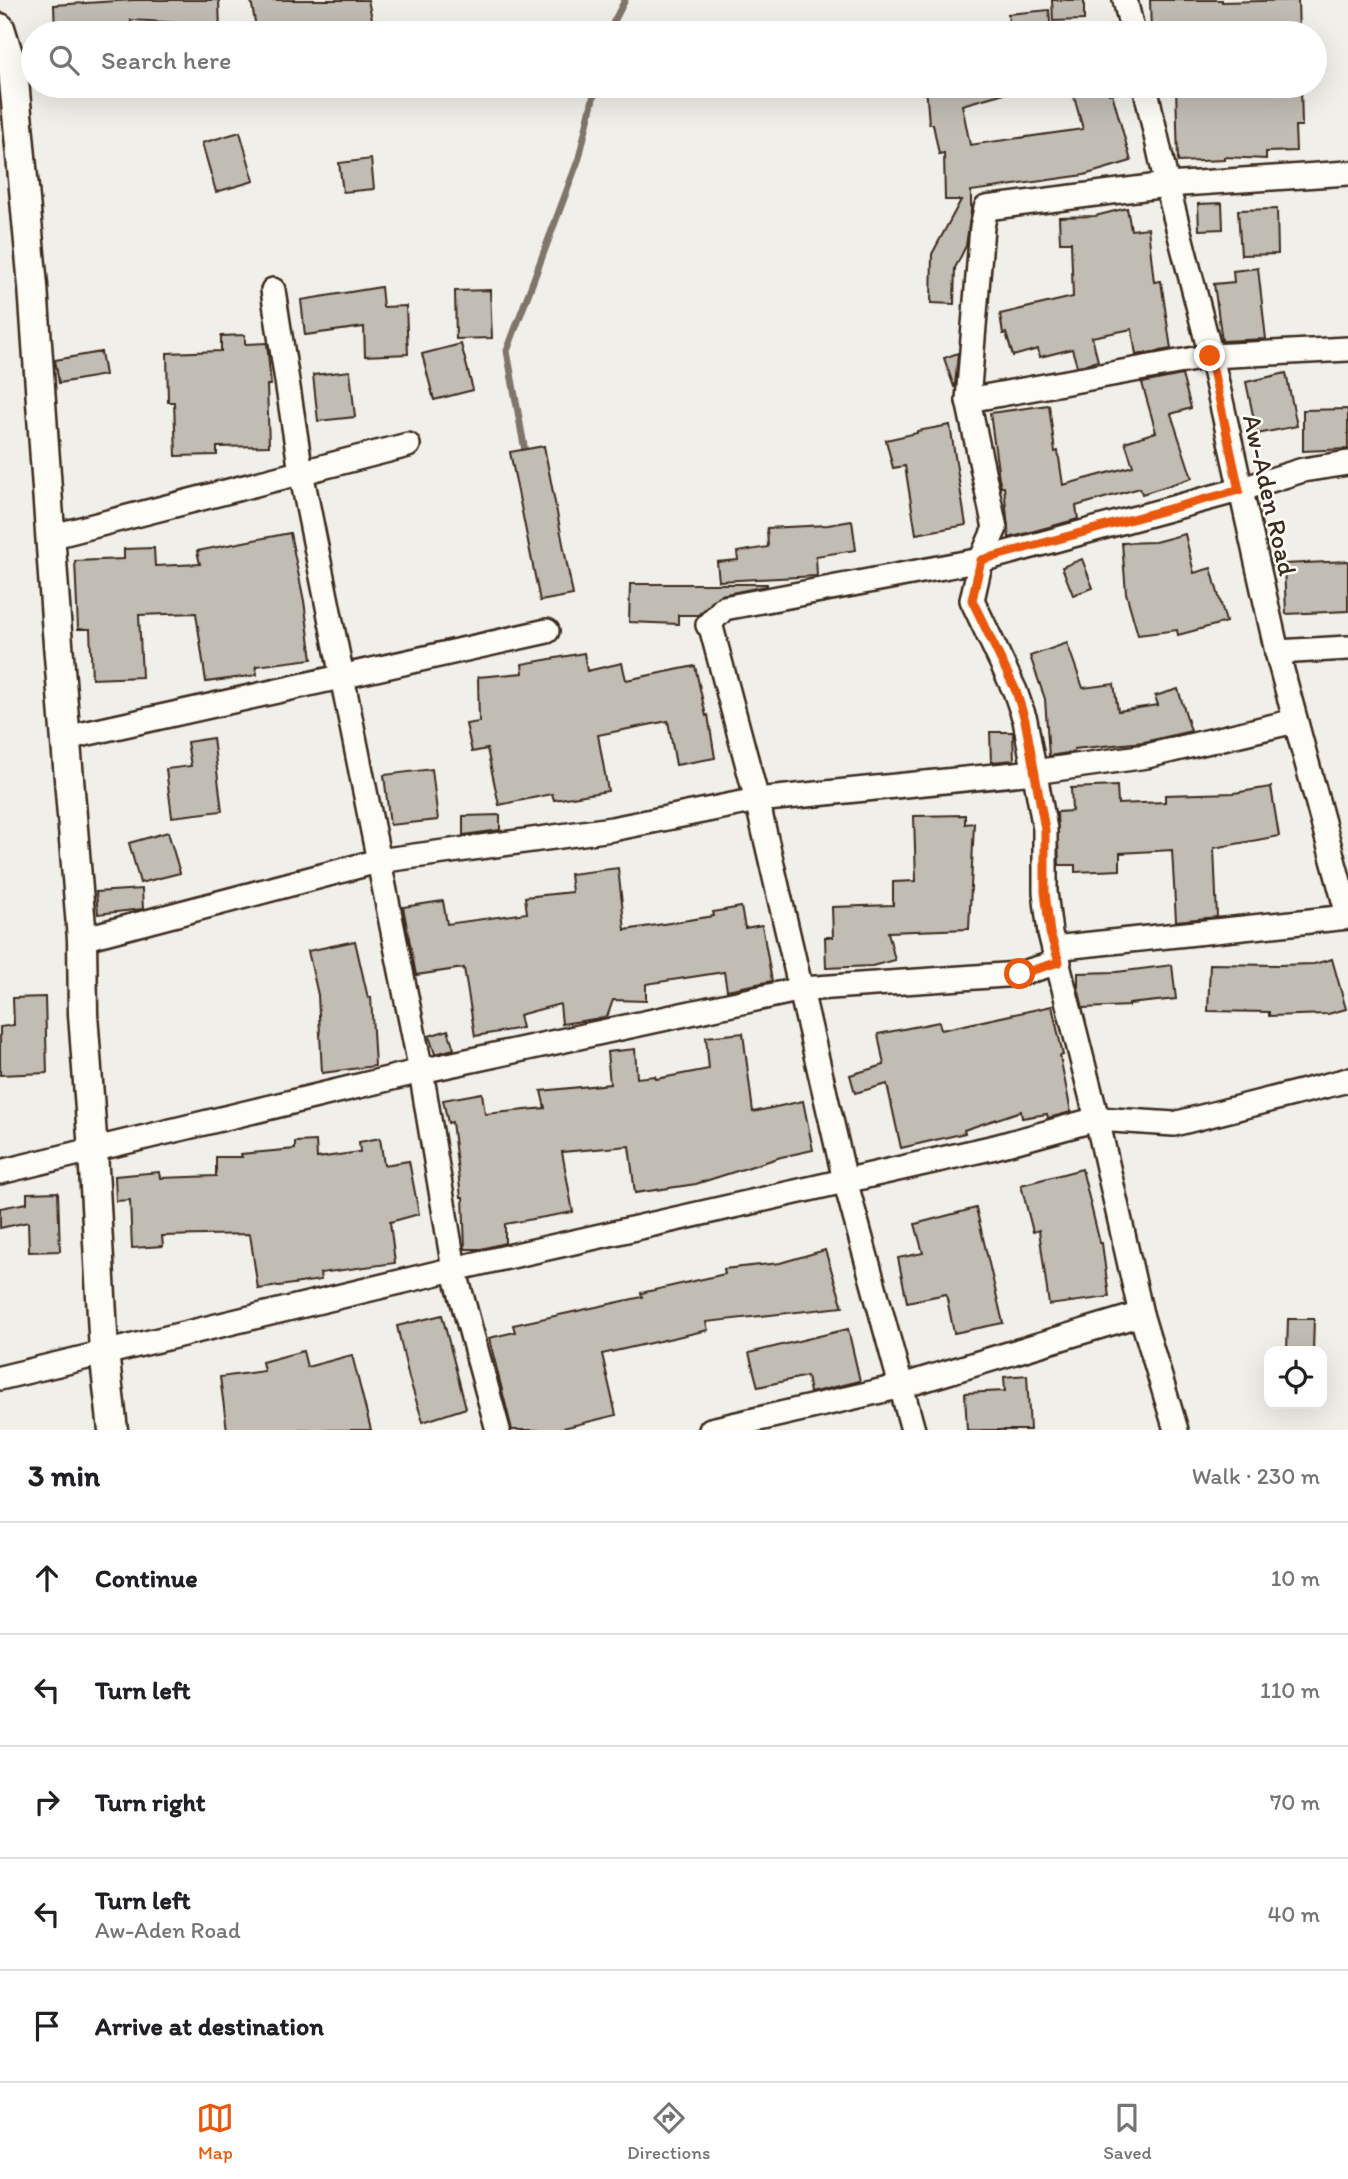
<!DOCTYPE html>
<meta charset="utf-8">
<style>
body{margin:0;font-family:Itim,sans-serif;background:#f2f2f2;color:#202124}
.controls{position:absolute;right:21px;bottom:21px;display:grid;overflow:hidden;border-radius:14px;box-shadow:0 7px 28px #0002}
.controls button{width:63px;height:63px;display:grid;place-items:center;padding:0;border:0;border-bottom:2px solid #e0e0e0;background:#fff;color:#202124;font:35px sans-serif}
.stop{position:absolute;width:21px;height:21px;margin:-16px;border:5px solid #ea580c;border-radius:50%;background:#fff}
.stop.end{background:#ea580c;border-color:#fff;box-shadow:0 2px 7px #0008}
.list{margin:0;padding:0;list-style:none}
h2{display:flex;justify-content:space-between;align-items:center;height:91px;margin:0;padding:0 28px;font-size:30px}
h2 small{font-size:23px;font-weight:400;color:#757577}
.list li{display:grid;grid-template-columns:46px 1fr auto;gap:21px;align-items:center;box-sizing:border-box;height:112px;padding:0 28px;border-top:2px solid #e0e0e0}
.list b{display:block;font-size:26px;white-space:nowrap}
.list p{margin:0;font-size:23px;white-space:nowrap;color:#757577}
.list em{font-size:23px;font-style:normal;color:#757577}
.icon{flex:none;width:38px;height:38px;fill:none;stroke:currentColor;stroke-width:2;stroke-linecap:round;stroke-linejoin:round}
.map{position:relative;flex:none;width:1348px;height:1430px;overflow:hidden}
.search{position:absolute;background:#fff;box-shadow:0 7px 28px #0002;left:21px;right:21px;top:21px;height:77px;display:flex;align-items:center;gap:18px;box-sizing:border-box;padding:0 24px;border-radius:38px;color:#757577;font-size:26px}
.sheet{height:651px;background:#fff}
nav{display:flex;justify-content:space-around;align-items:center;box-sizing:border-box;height:98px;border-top:2px solid #e0e0e0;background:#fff;font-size:19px;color:#757577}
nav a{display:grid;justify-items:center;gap:4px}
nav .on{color:#ea580c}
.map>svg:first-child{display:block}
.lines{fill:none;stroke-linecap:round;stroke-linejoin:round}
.stream{stroke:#80746b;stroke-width:7}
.building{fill:#c1bcb4;stroke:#3b2a1e;stroke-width:2}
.minor-casing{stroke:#3b2a1e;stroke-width:28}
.tertiary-casing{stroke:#3b2a1e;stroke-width:33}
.minor{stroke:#fdfcf7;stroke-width:23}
.tertiary{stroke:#fdfcf7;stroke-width:28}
.route{stroke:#ea580c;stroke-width:9}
.labels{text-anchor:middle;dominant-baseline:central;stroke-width:5;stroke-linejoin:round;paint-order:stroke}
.street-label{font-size:26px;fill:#3b2a1e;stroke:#fdfcf7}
</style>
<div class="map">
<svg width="1348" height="1430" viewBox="0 0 1348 1430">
<rect width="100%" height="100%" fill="#f1efea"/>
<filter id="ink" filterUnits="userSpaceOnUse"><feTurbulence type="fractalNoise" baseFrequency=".0143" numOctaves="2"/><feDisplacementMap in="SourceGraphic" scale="14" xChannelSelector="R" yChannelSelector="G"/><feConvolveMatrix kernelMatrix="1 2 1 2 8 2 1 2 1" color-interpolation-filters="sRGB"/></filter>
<g filter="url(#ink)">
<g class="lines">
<g class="stream">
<path d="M 608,33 L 625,0"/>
<path d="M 526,457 L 507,351 L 579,158 L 596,86"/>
</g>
</g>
<g class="building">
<path d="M 133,0 L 219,0 L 220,33 L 182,33 L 182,23 L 131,20 L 131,33 L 55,33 L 54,5 Z"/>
<path d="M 251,0 L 368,0 L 375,33 L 257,33 Z"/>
<path d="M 1052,0 L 1084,0 L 1084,20 L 1053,21 Z"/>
<path d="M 1150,0 L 1222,0 L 1222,2 L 1298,0 L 1299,33 L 1151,33 Z"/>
<path d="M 1049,10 L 1051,33 L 1010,33 L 1008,14 Z"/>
<path d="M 926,86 L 1007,86 L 1008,92 L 962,105 L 970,145 L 1083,129 L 1071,86 L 1108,86 L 1109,94 L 1112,93 L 1131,161 L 1084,175 L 971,191 L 971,211 L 966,246 L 955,268 L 954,304 L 931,303 L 932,254 L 961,200 L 945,200 L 944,153 L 939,154 L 933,124 L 929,124 Z"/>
<path d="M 1176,86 L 1301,86 L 1302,126 L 1295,126 L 1296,151 L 1266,152 L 1266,159 L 1224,157 L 1224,160 L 1178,162 Z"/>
<path d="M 240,132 L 254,181 L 216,192 L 202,143 Z"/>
<path d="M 371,159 L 374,189 L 343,192 L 339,163 Z"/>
<path d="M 1222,203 L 1223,229 L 1199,230 L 1198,204 Z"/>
<path d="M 1127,208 L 1131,230 L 1148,228 L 1154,282 L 1161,281 L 1171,349 L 1136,355 L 1132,329 L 1092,337 L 1098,361 L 1083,365 L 1077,366 L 1072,349 L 1040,357 L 1038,349 L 1013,356 L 1006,333 L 1003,334 L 1000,314 L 1073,297 L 1071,242 L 1060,242 L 1059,217 L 1095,216 Z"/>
<path d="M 1277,209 L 1278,254 L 1241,255 L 1238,210 Z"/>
<path d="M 1258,268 L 1266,339 L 1222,341 L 1214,284 L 1234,282 L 1233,271 Z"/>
<path d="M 381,287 L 383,307 L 406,306 L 408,354 L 365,356 L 364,327 L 305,335 L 301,300 Z"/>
<path d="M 490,290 L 492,338 L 456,339 L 455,291 Z"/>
<path d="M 245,335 L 245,344 L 267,343 L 271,385 L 267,385 L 269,446 L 217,447 L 217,455 L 176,456 L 174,402 L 168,402 L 167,353 L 221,351 L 221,336 Z"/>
<path d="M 461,344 L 473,390 L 434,400 L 422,354 Z"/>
<path d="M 101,352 L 105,375 L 59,383 L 55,360 Z"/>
<path d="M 958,353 L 955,386 L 954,387 L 944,358 Z"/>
<path d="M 350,371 L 355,417 L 318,421 L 313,375 Z"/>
<path d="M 1286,373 L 1297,426 L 1257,434 L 1246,382 Z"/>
<path d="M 1182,375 L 1191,408 L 1171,414 L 1192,478 L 1142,494 L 1140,488 L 1076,506 L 1078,519 L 1009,538 L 1004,487 L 1001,487 L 999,478 L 990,413 L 1049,405 L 1055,452 L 1058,451 L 1063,485 L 1133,466 L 1125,442 L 1156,432 L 1142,383 Z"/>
<path d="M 1348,409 L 1348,449 L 1303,451 L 1303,410 Z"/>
<path d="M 950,425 L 966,525 L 916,534 L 905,466 L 893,468 L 886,440 L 917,433 L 917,431 Z"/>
<path d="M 544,446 L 573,595 L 540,601 L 510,452 Z"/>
<path d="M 852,521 L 856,550 L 816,556 L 817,576 L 719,581 L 717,562 L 738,560 L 737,552 L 768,547 L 767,528 L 828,525 Z"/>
<path d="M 290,533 L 304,601 L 312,659 L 256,666 L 257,675 L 206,682 L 196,613 L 139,615 L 142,677 L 92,679 L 90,629 L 78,629 L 75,561 L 124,559 L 124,549 L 154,548 L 155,566 L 200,564 L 197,551 Z"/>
<path d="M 1185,534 L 1194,573 L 1211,568 L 1226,622 L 1178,635 L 1177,630 L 1138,635 L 1126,593 L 1122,543 L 1155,542 Z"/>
<path d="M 1082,559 L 1093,588 L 1073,595 L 1062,567 Z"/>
<path d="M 1348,561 L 1348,611 L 1286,614 L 1284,564 Z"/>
<path d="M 630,584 L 767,584 L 767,586 L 721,595 L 698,615 L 678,615 L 678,624 L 629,622 Z"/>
<path d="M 1067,643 L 1083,688 L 1114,684 L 1118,711 L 1158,705 L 1155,696 L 1178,689 L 1191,731 L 1144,742 L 1074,749 L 1074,752 L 1049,756 L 1045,699 L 1030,656 Z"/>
<path d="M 584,653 L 587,671 L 622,663 L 626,680 L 695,666 L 706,716 L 708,715 L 715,758 L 676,765 L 668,721 L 598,735 L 608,791 L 554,800 L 552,794 L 499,805 L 487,749 L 472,752 L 466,724 L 479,722 L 478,677 L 523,673 L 522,664 Z"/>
<path d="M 990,732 L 1013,732 L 1014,760 L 991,762 Z"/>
<path d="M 213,738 L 222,811 L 172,817 L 166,769 L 191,766 L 187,742 Z"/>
<path d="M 432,769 L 438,820 L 390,825 L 384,775 Z"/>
<path d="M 1117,786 L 1118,804 L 1165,802 L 1165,795 L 1234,793 L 1271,787 L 1279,836 L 1214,848 L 1217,917 L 1176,921 L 1172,850 L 1120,853 L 1120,870 L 1075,872 L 1075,865 L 1059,865 L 1057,812 L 1072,811 L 1071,788 Z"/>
<path d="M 500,815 L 500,830 L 463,835 L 463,816 Z"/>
<path d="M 965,815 L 965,824 L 974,823 L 969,929 L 888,932 L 895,960 L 872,966 L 826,968 L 825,937 L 833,937 L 832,907 L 893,905 L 893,882 L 916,881 L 914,816 Z"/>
<path d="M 168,832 L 180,873 L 140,883 L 129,843 Z"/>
<path d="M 618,868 L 625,930 L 714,916 L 713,912 L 741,907 L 745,928 L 762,925 L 772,981 L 727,990 L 724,972 L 646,984 L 646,1001 L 613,1000 L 607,1017 L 562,1024 L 560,1004 L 519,1015 L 522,1028 L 475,1036 L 464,968 L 416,975 L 403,907 L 443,901 L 447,924 L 527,913 L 525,897 L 572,892 L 570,874 Z"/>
<path d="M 142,889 L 143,909 L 98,914 L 96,892 Z"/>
<path d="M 355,941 L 368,998 L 371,997 L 375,1066 L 322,1073 L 318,995 L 308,951 Z"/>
<path d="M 1332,959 L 1346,1009 L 1328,1014 L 1269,1016 L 1269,1012 L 1208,1011 L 1210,964 L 1278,965 L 1314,964 Z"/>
<path d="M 1172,965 L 1176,999 L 1129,1004 L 1129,1006 L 1083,1008 L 1078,988 L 1078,973 L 1117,972 Z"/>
<path d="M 45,997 L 47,1073 L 0,1075 L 0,1027 L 14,1025 L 13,998 Z"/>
<path d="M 1052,1006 L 1063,1055 L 1060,1056 L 1071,1112 L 1048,1118 L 1047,1114 L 1022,1118 L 1021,1111 L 964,1130 L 965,1133 L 901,1148 L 887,1084 L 855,1093 L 850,1075 L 884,1065 L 878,1034 L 939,1022 L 941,1030 Z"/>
<path d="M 448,1030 L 454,1049 L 435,1054 L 429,1036 Z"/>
<path d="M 743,1033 L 753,1112 L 803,1101 L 813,1150 L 781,1157 L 696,1184 L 635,1193 L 629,1146 L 562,1152 L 573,1212 L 505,1224 L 505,1243 L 481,1249 L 465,1249 L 463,1197 L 461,1197 L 452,1122 L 448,1123 L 443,1100 L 482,1093 L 485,1114 L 545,1108 L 541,1091 L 610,1084 L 607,1052 L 635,1049 L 637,1078 L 655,1076 L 656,1079 L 709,1069 L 706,1037 Z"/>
<path d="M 380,1138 L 384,1165 L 409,1161 L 419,1214 L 390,1222 L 395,1263 L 320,1273 L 321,1280 L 258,1289 L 250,1234 L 162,1236 L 163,1246 L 132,1248 L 130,1200 L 116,1201 L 115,1176 L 159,1172 L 160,1178 L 216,1176 L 216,1157 L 242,1157 L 241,1154 L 295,1149 L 295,1142 L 316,1141 L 317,1158 L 360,1152 L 359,1142 Z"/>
<path d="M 1082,1169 L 1100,1243 L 1102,1243 L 1109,1297 L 1049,1305 L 1039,1230 L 1033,1232 L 1021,1185 Z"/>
<path d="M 58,1192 L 60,1251 L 29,1252 L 28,1222 L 0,1228 L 0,1208 L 27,1203 L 27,1193 Z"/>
<path d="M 976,1208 L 1003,1323 L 954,1333 L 946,1294 L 907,1302 L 898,1258 L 923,1253 L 915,1224 Z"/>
<path d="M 825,1250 L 843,1307 L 706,1322 L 708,1330 L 602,1354 L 616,1415 L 555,1430 L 512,1430 L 489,1338 L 515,1332 L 513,1325 L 642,1297 L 641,1293 L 725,1274 L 724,1269 L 780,1263 Z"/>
<path d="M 442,1315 L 466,1408 L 423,1422 L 409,1378 L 397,1326 Z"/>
<path d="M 1288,1319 L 1314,1319 L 1313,1351 L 1287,1351 Z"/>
<path d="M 848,1329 L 860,1381 L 810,1393 L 807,1376 L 758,1387 L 749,1353 Z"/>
<path d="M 303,1351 L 307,1367 L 352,1355 L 371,1430 L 227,1430 L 220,1377 L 264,1371 L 262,1362 Z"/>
<path d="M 1027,1375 L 1030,1430 L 967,1430 L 965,1393 L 1005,1391 L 1004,1377 Z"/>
</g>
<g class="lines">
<g class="minor-casing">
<g id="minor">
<path d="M 1125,0 L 1133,33"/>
<path d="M 1145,86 L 1167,185 L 1211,356 L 1277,652 L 1348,915"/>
<path d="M 1348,173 L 1167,185 L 986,208 L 982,227 L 968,400 L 1211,356 L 1348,349"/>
<path d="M 273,290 L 301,472 L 421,1071 L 454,1269 L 498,1430"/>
<path d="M 968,400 L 995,528 L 981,560 L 972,600 L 1015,691 L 1025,720 L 1045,829 L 1045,892 L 1050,933 L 1097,1119 L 1141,1314 L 1176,1430"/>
<path d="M 50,537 L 408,445"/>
<path d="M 1277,652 L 1348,648"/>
<path d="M 66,738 L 547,631"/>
<path d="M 82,939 L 378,861 L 612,829 L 757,800 L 1034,772 L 1147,756 L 1295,721"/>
<path d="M 1054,948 L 1348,917"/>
<path d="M 0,1172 L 421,1071 L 802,989 L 1019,974 L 1059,962"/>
<path d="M 0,1378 L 454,1269 L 995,1147 L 1097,1119 L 1174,1124 L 1348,1080"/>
<path d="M 711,1430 L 902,1386 L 1141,1314"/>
<path d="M 913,1430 L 845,1180 L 757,800 L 711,627 L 708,625 L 724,608 L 981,560 L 1239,490 L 1303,470 L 1348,463"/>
</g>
</g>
<g class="tertiary-casing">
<path id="tertiary" d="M 0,28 L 13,70 L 33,286 L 56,619 L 82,939 L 83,1014 L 93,1151 L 104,1352 L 113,1430"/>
</g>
<use href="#minor" class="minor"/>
<use href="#tertiary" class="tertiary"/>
</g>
</g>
<g class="lines" filter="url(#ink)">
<path class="route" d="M 1020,974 L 1059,962 L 1050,933 L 1045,892 L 1045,829 L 1025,720 L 1016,691 L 972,600 L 981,560 L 1239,490 L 1210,356"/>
</g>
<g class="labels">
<g class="street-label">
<text transform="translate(1270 495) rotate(77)">Aw-Aden Road</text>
</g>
</g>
</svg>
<div class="controls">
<button><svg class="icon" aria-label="locate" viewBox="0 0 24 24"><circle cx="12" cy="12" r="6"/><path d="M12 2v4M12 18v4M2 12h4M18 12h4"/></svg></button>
</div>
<div class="stop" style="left:1020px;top:974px"></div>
<div class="stop end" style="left:1210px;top:356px"></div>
<div class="search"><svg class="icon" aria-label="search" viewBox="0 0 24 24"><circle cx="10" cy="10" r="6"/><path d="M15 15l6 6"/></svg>Search here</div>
</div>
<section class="sheet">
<h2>3 min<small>Walk · 230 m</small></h2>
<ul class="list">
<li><svg class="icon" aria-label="ahead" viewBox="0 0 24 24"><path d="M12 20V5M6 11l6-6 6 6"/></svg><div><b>Continue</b></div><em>10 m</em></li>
<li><svg class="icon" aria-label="left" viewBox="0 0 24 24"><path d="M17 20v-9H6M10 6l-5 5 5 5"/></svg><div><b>Turn left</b></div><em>110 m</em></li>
<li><svg class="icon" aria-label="right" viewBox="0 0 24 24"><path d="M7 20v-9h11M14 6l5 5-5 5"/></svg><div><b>Turn right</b></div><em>70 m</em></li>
<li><svg class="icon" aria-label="left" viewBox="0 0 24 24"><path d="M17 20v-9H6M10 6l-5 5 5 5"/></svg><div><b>Turn left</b><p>Aw-Aden Road</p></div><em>40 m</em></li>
<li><svg class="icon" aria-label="arrive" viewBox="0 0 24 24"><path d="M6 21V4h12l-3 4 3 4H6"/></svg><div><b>Arrive at destination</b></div></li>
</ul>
</section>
<nav>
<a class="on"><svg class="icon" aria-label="map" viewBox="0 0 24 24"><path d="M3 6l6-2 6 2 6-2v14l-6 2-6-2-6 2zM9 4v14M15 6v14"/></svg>Map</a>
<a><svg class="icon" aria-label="directions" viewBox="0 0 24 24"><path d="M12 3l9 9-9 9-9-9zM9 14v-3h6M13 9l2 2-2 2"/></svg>Directions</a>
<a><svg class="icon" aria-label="saved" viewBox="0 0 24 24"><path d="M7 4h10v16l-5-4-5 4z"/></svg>Saved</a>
</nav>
